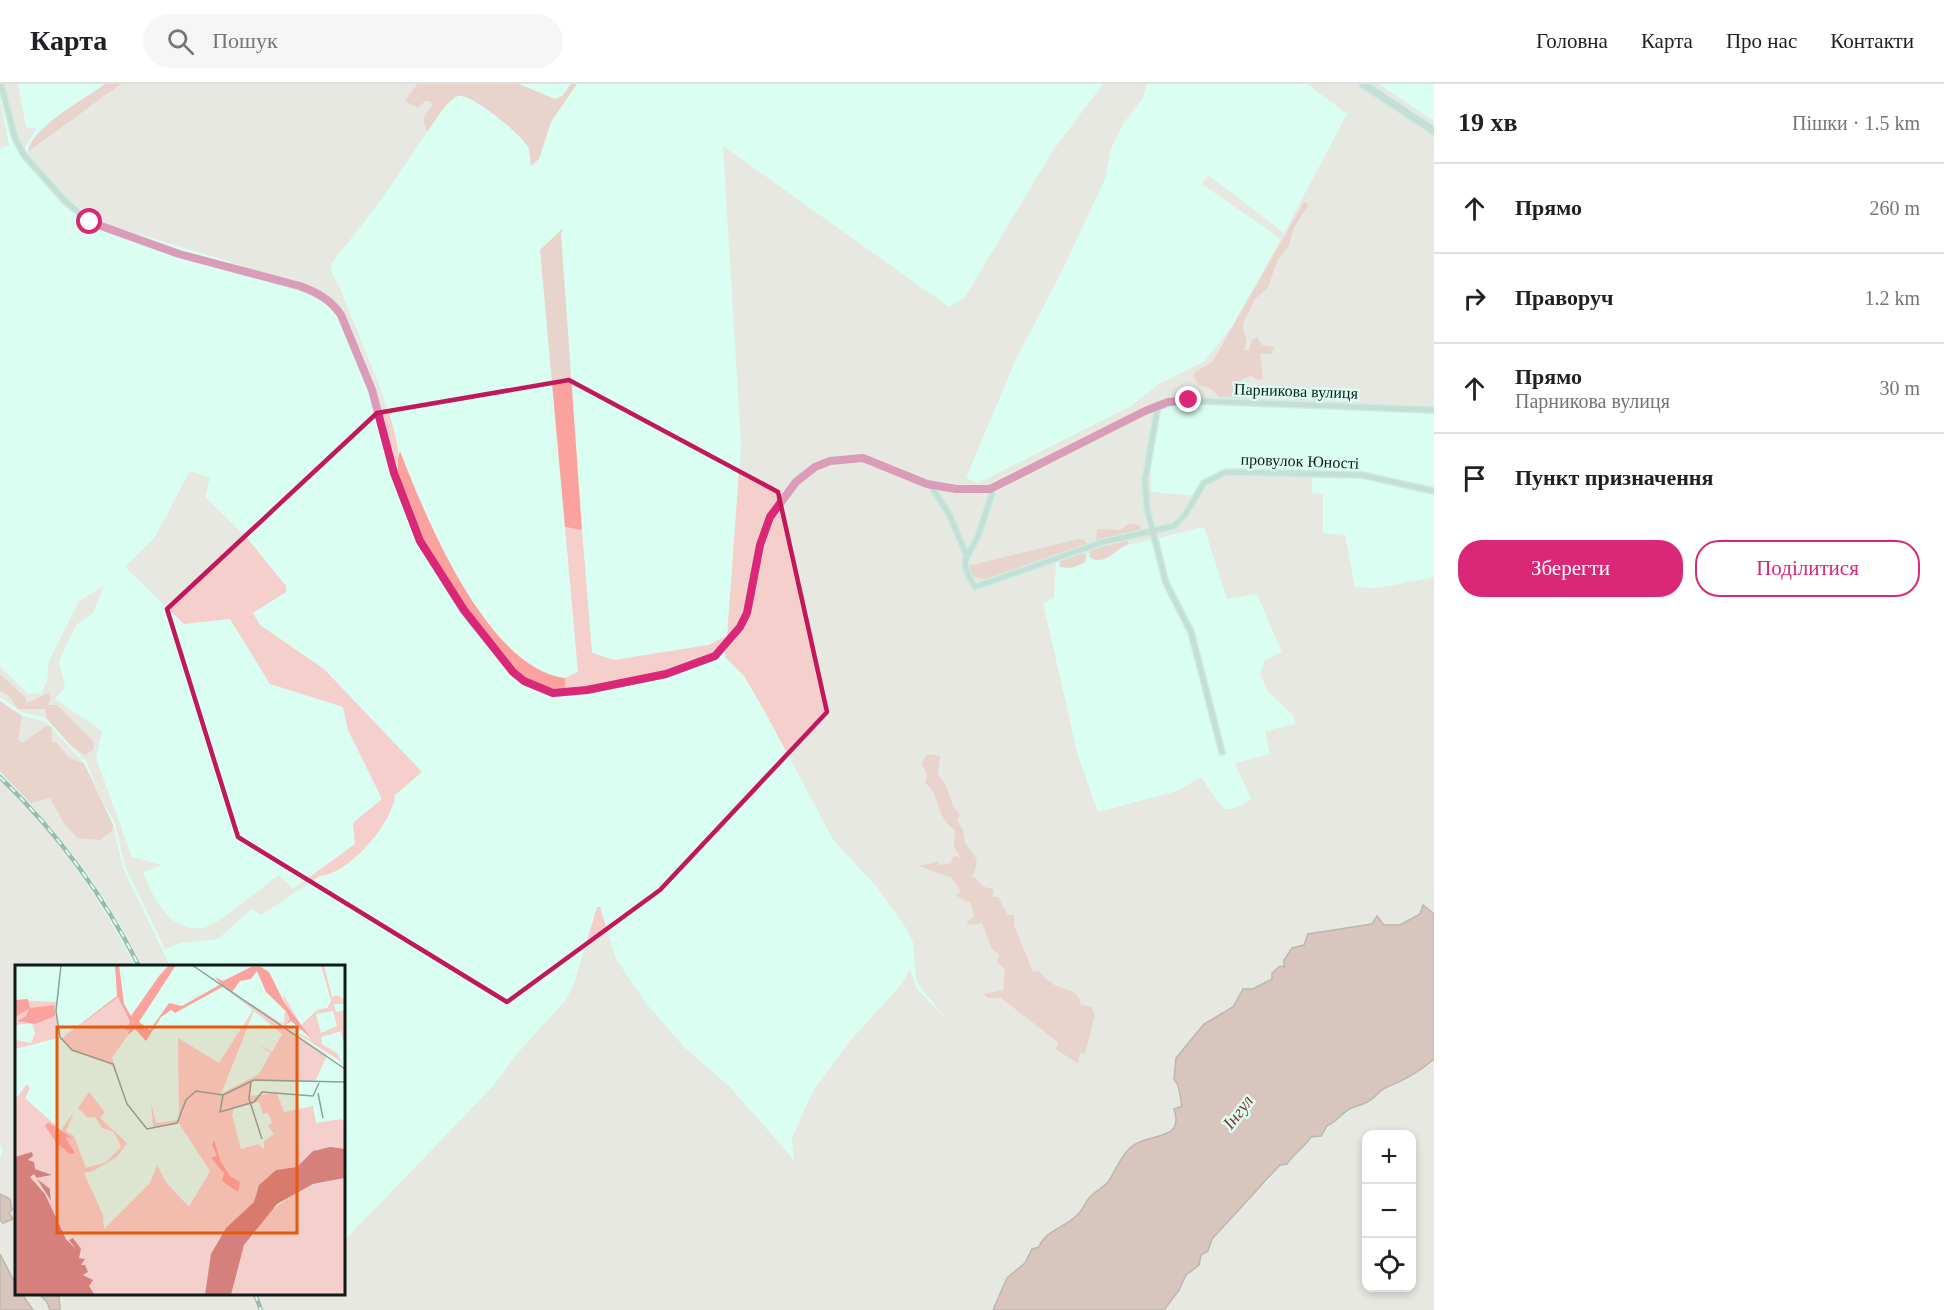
<!DOCTYPE html>
<html lang="uk">
<meta charset="utf-8">
<style>
body{margin:0;font-family:Georgia,serif;background:#f6f6f6;color:#202124}
.controls{position:absolute;right:18px;bottom:18px;display:grid;overflow:hidden;border-radius:12px;box-shadow:0 3px 9px #0003}
.controls button{width:54px;height:54px;display:grid;place-items:center;padding:0;border:0;border-bottom:2px solid #e0e0e0;background:#fff;color:#202124;font:30px sans-serif}
.stop{position:absolute;width:18px;height:18px;margin:-14px;border:4px solid #db2777;border-radius:50%;background:#fff}
.stop.end{background:#db2777;border-color:#fff;box-shadow:0 2px 6px #0008}
.list{margin:0;padding:0;list-style:none}
h2{display:flex;justify-content:space-between;align-items:center;height:78px;margin:0;padding:0 24px;font-size:26px}
h2 small{font-size:20px;font-weight:400;color:#757577}
.list li{display:grid;grid-template-columns:39px 1fr auto;gap:18px;align-items:center;box-sizing:border-box;height:90px;padding:0 24px;border-top:2px solid #e0e0e0}
.list b{display:block;font-size:22px;white-space:nowrap}
.list p{margin:0;font-size:20px;white-space:nowrap;color:#757577}
.list em{font-size:20px;font-style:normal;color:#757577}
.actions{display:flex;gap:12px;padding:18px 24px}
.actions a{flex:1;padding:14px 0;border:2px solid #db2777;border-radius:24px;text-align:center;font-size:21px;color:#db2777}
.actions .main{background:#db2777;color:#fff}
.icon{flex:none;width:33px;height:33px;fill:none;stroke:currentColor;stroke-width:2;stroke-linecap:round;stroke-linejoin:round}
.map{position:relative;flex:none;width:1434px;height:1226px;overflow:hidden}
header{display:flex;align-items:center;gap:36px;box-sizing:border-box;height:84px;padding:0 30px;background:#fff;border-bottom:2px solid #e0e0e0}
header strong{font-size:28px}
nav{display:flex;gap:33px;margin-inline-start:auto;font-size:21px}
.search{width:420px;height:54px;background:#f6f6f6;display:flex;align-items:center;gap:15px;box-sizing:border-box;padding:0 21px;border-radius:33px;color:#757577;font-size:22px}
main{display:flex}
aside{flex:1;background:#fff}
.map>svg:first-child{display:block}
.green{fill:#f4cfcc;fill-rule:evenodd}
.forest{fill:#fba29f}
.water{fill:#d5807d;stroke:#99625e;stroke-width:1.5}
.lines{fill:none;stroke-linecap:round;stroke-linejoin:round}
.minor-casing{stroke:#badacf;stroke-width:8}
.tertiary-casing{stroke:#badacf;stroke-width:10}
.minor{stroke:#aab8b3;stroke-width:5}
.tertiary{stroke:#aab8b3;stroke-width:7}
.rail-casing{stroke:#52665f;stroke-width:4.5}
.rail{stroke:#dbfef2;stroke-width:2;stroke-dasharray:7;stroke-linecap:butt}
.route{stroke:#db2777;stroke-width:8}
.marked{fill:none;stroke:#c2185b;stroke-width:4.5;stroke-linejoin:round}
.labels{text-anchor:middle;dominant-baseline:central;stroke-width:5;stroke-linejoin:round;paint-order:stroke}
.street-label{font-size:16px;fill:#0e1b17;stroke:#dbfef2}
.water-label{font-size:18px;font-style:italic;fill:#932d31;stroke:#dbfef2}
.inset-road{fill:none;stroke:#89a39a;stroke-width:1.5}
.view{fill:#e8590c;fill-opacity:0.15;stroke:#e8590c;stroke-width:3}
.inset-edge{fill:none;stroke:#0e1b17;stroke-width:3}
</style>
<header>
<strong>Карта</strong>
<div class="search"><svg class="icon" aria-label="search" viewBox="0 0 24 24"><circle cx="10" cy="10" r="6"/><path d="M15 15l6 6"/></svg>Пошук</div>
<nav><a>Головна</a><a>Карта</a><a>Про нас</a><a>Контакти</a></nav>
</header>
<main>
<div class="map">
<svg width="1434" height="1226" viewBox="0 0 1434 1226">
<rect width="100%" height="100%" fill="#dbfef2"/>
<g class="green">
<path d="M 4,0 L 18,0 L 26,43 L 36,45 L 24,65 L 15,47 Z"/>
<path d="M 121,0 L 417,0 L 405,17 L 431,18 L 433,21 L 423,34 L 427,48 L 382,115 L 331,180 C 331,194 339,198 342,209 C 351,236 411,363 396,380 L 375,305 L 344,229 L 327,211 L 301,200 L 261,190 L 228,177 L 102,139 L 68,115 L 29,73 L 28,68 Z"/>
<path d="M 1103,0 L 1147,0 L 1143,14 L 1125,37 L 1111,65 L 1105,95 L 1061,189 L 1016,275 L 966,394 L 978,399 L 1131,322 L 1159,300 L 1205,277 L 1232,242 L 1281,155 L 1202,100 L 1208,91 L 1284,149 L 1347,30 L 1307,0 L 1357,0 L 1434,50 L 1434,323 L 1176,313 L 1161,318 L 1151,382 L 1151,408 L 1197,412 L 1214,396 L 1227,391 L 1312,393 L 1312,409 L 1323,410 L 1323,449 L 1345,451 L 1355,503 L 1378,504 L 1434,493 L 1434,830 L 1423,827 C 1413,837 1399,846 1384,841 L 1379,833 L 1376,833 L 1372,840 L 1348,845 L 1298,864 L 1292,864 L 1284,875 L 1284,883 C 1271,895 1259,905 1240,907 L 1234,923 L 1204,940 L 1176,974 L 1178,1009 L 1182,1022 L 1175,1023 L 1174,1027 L 1177,1032 L 1174,1044 L 1167,1047 L 1167,1051 C 1155,1055 1142,1054 1132,1062 C 1121,1071 1116,1086 1108,1097 C 1103,1103 1096,1107 1090,1112 C 1084,1118 1081,1128 1074,1134 C 1062,1145 1044,1148 1039,1163 L 1032,1165 L 1025,1179 L 1007,1194 L 993,1226 L 263,1226 L 257,1210 L 344,1210 L 344,1157 L 494,1001 L 516,971 L 565,917 L 574,900 L 597,823 L 600,823 L 616,875 L 645,918 L 683,962 L 730,1003 L 794,1076 L 792,1054 L 813,1007 L 850,957 L 899,903 L 910,886 L 917,905 L 949,938 L 920,903 L 916,894 L 913,858 L 906,844 L 877,803 L 834,757 L 765,628 L 744,592 L 725,573 L 725,567 L 748,529 L 761,461 L 771,434 L 806,390 L 830,378 L 863,376 L 923,401 L 977,407 L 924,397 L 894,382 L 864,372 L 829,375 L 814,381 L 796,397 L 768,432 L 763,444 L 746,528 C 740,542 726,565 713,572 C 677,591 605,603 565,606 L 565,594 L 578,588 L 565,443 L 582,446 L 592,569 L 614,576 L 708,561 L 727,552 L 741,360 L 723,62 L 949,223 L 965,213 L 1052,68 ZM 1204,443 L 1227,515 L 1257,510 L 1282,568 L 1265,576 L 1260,590 L 1268,608 L 1292,630 L 1296,640 L 1265,647 L 1270,670 L 1235,679 L 1251,715 C 1241,722 1235,726 1223,725 L 1201,693 L 1177,707 L 1098,728 L 1078,672 L 1043,519 L 1054,514 L 1056,478 Z"/>
<path d="M 1369,0 L 1379,0 L 1434,37 L 1434,42 Z"/>
<path d="M 0,16 L 9,62 L 0,64 Z"/>
<path d="M 190,387 L 210,394 L 205,413 L 247,454 L 286,502 L 286,508 L 253,529 L 260,541 L 324,585 L 422,688 L 395,711 C 393,739 349,790 320,792 L 261,831 L 252,825 L 218,855 L 181,859 L 165,865 L 125,782 L 115,739 L 99,711 L 86,677 L 46,634 L 22,628 L 0,613 L 0,583 L 27,609 L 41,610 L 47,597 L 49,577 L 79,517 L 104,502 L 93,529 L 76,541 L 59,577 L 65,603 L 55,615 L 102,647 L 96,674 L 132,773 L 162,781 L 143,788 C 153,815 172,852 207,843 C 218,840 266,800 279,791 L 293,805 L 355,760 L 353,739 L 382,715 L 348,646 L 343,623 L 270,600 L 230,535 L 184,540 L 125,483 L 155,453 Z"/>
<path d="M 0,617 L 22,632 L 45,637 L 84,679 L 113,741 L 123,784 L 170,882 L 142,882 C 107,809 58,746 0,689 Z"/>
<path d="M 0,696 C 56,750 100,814 135,882 L 16,882 L 16,1201 L 0,1170 L 0,1136 L 3,1139 L 10,1131 L 3,1110 L 0,1110 L 0,1075 L 3,1065 L 0,1060 Z"/>
<path d="M 1434,975 L 1434,1226 L 1164,1226 L 1186,1191 L 1198,1181 L 1202,1171 L 1208,1167 L 1212,1155 L 1253,1107 L 1267,1099 L 1280,1081 L 1307,1061 L 1311,1053 L 1321,1052 C 1326,1040 1400,991 1412,993 ZM 1366,1050 L 1412,1050 L 1412,1204 L 1366,1204 Z"/>
<path d="M 22,1210 L 39,1210 L 47,1218 L 50,1226 L 33,1226 Z"/>
<path d="M 55,1210 L 253,1210 L 258,1226 L 60,1226 L 59,1212 Z"/>
</g>
<g class="forest">
<path d="M 105,0 L 121,0 L 28,68 C 31,43 85,15 105,0 Z"/>
<path d="M 417,0 L 519,0 L 555,15 L 562,12 L 571,0 L 577,0 L 551,38 L 539,75 L 531,82 C 530,77 530,68 528,63 C 522,51 470,8 458,12 C 446,17 435,38 427,48 L 423,34 L 432,21 L 431,18 L 425,17 L 418,24 L 405,17 Z"/>
<path d="M 1304,118 L 1309,120 L 1294,143 L 1288,163 L 1278,175 L 1268,203 L 1255,215 L 1243,239 L 1243,247 L 1247,254 L 1244,266 L 1249,266 L 1252,256 L 1257,253 L 1262,261 L 1275,263 L 1271,270 L 1260,270 L 1263,295 L 1259,296 L 1251,292 L 1242,295 L 1241,300 L 1248,310 L 1245,314 L 1219,313 L 1210,304 L 1198,301 L 1193,290 L 1213,277 Z"/>
<path d="M 563,144 L 561,150 L 582,446 L 565,443 L 540,166 Z"/>
<path d="M 400,367 C 425,432 488,586 565,594 L 565,606 C 547,605 529,599 515,586 C 481,554 381,410 400,367 Z"/>
<path d="M 1130,439 L 1141,442 L 1141,445 L 1096,458 L 1097,445 L 1120,446 Z"/>
<path d="M 1078,455 L 1084,456 L 1087,461 L 1073,470 L 1037,478 L 1011,490 L 987,496 L 970,492 L 968,482 Z"/>
<path d="M 1128,456 L 1128,460 C 1115,465 1106,483 1089,473 L 1091,466 Z"/>
<path d="M 1082,469 L 1087,472 L 1084,479 L 1071,484 L 1059,483 L 1060,477 Z"/>
<path d="M 0,590 L 25,613 L 27,619 L 48,609 L 51,614 L 48,621 L 57,621 L 94,658 L 93,666 L 85,671 L 72,663 L 46,634 L 45,625 L 18,625 L 9,612 L 0,607 Z"/>
<path d="M 0,617 L 22,632 L 18,656 L 23,659 L 46,642 L 52,643 L 52,658 L 56,658 L 69,674 L 84,679 L 113,741 L 112,747 L 100,756 L 77,754 L 63,738 L 50,714 L 31,719 L 0,687 Z"/>
<path d="M 927,670 L 940,672 L 938,692 C 951,701 948,721 960,730 L 957,737 L 963,746 L 965,758 L 977,776 L 975,787 L 971,793 L 975,794 L 984,803 L 994,805 L 992,813 L 998,813 L 1008,831 L 1014,831 L 1014,841 L 1033,888 L 1038,887 C 1043,892 1050,899 1057,902 C 1069,908 1078,904 1081,921 L 1091,923 L 1095,931 L 1085,970 L 1080,969 L 1078,979 L 1055,965 L 1059,959 L 1001,914 L 987,914 L 984,910 L 1003,906 L 1005,885 L 997,878 L 999,871 L 992,865 L 982,839 L 970,841 L 966,839 L 974,832 L 971,819 L 955,811 L 961,808 L 952,794 L 919,782 L 937,778 L 940,781 L 950,779 L 954,772 L 960,773 L 954,762 L 955,746 C 934,732 941,710 925,699 L 927,691 L 922,679 Z"/>
</g>
<g class="water">
<path d="M 1423,821 L 1434,830 L 1434,975 C 1419,988 1406,996 1387,1003 C 1379,1006 1373,1017 1365,1019 C 1361,1021 1356,1022 1352,1024 C 1342,1028 1337,1038 1327,1042 L 1321,1052 L 1311,1053 C 1304,1064 1294,1069 1287,1080 L 1280,1081 L 1212,1155 L 1208,1167 L 1201,1171 L 1199,1181 L 1186,1191 L 1179,1206 L 1164,1226 L 993,1226 L 1007,1194 L 1025,1179 L 1032,1165 L 1039,1163 C 1045,1146 1065,1144 1077,1131 C 1083,1126 1085,1118 1090,1113 C 1095,1107 1103,1104 1108,1098 C 1116,1087 1120,1072 1131,1063 C 1149,1048 1185,1058 1174,1025 L 1182,1022 L 1178,1001 L 1174,995 L 1176,974 L 1204,940 L 1233,923 L 1243,905 L 1253,905 L 1272,895 L 1272,889 L 1280,882 L 1284,883 L 1284,876 L 1292,864 L 1304,861 L 1308,850 L 1372,840 L 1377,832 L 1384,841 L 1400,841 L 1420,830 Z"/>
<path d="M 0,1110 L 10,1115 L 12,1126 L 9,1129 L 13,1135 L 3,1139 L 0,1136 Z"/>
<path d="M 0,1170 L 16,1201 L 16,1210 L 22,1210 L 33,1226 L 0,1226 Z"/>
<path d="M 39,1210 L 59,1212 L 60,1226 L 50,1226 L 47,1218 Z"/>
</g>
<g class="lines">
<g class="minor-casing">
<g id="minor">
<path d="M 1,0 L 15,54 L 24,71 L 65,117 L 90,138 L 179,170 L 300,203 C 318,209 330,215 341,231 L 372,306 L 394,389 L 420,457 L 463,526 L 513,588 L 524,597 L 553,609 L 587,606 L 666,590 L 715,572 L 740,543 L 747,529 L 760,461 L 770,433 L 796,398 L 815,383 L 829,377 L 863,374 L 927,400 L 956,405 L 990,405 L 1145,327 L 1178,316 L 1434,326"/>
<path d="M 1158,321 L 1145,396 L 1147,425 L 1166,499 L 1191,548 L 1222,668"/>
<path d="M 930,401 L 949,430 L 966,470"/>
<path d="M 990,405 L 992,410 C 987,424 983,438 978,452 C 967,477 957,474 975,503 L 1103,458 L 1174,442 L 1185,431 L 1204,399 L 1226,388 L 1362,391 L 1434,407"/>
</g>
</g>
<g class="tertiary-casing">
<path id="tertiary" d="M 1363,0 L 1434,47"/>
</g>
<use href="#minor" class="minor"/>
<use href="#tertiary" class="tertiary"/>
<g class="rail-casing">
<g id="rail">
<path d="M 0,693 C 57,748 104,812 139,882"/>
<path d="M 255,1210 L 261,1226"/>
</g>
</g>
<use href="#rail" class="rail"/>
</g>
<g class="lines">
<path class="route" d="M 90,138 L 179,170 L 300,202 C 318,209 330,215 341,231 L 372,306 L 394,389 L 420,457 L 464,526 L 513,588 L 524,597 L 553,609 L 587,606 L 666,590 L 715,572 L 740,543 L 747,529 L 760,461 L 770,433 L 796,398 L 815,383 L 830,377 L 863,374 L 927,400 L 956,405 L 990,405 L 1145,327 L 1168,318 L 1189,316"/>
</g>
<path d="M0 0H1434V1226H0ZM 569,296 L 778,408 L 827,628 L 660,806 L 507,918 L 238,753 L 167,525 L 377,329 Z" fill="#dbfef2" fill-opacity=".55" fill-rule="evenodd"/>
<path class="marked" d="M 569,296 L 778,408 L 827,628 L 660,806 L 507,918 L 238,753 L 167,525 L 377,329 Z"/>
<g class="labels">
<g class="street-label">
<text transform="translate(1296 307) rotate(2)">Парникова вулиця</text>
<text transform="translate(1300 377) rotate(2)">провулок Юності</text>
</g>
<g class="water-label">
<text transform="translate(1238 1028) rotate(-52)">Інгул</text>
</g>
</g>
<g transform="translate(15 881)">
<rect width="330" height="330" fill="#dbfef2"/>
<path d="M 306,0 L 309,0 L 317,32 L 323,30 L 330,35 L 330,39 L 319,39 L 321,47 L 330,45 L 330,83 L 326,66 L 306,72 L 307,79 L 322,88 L 327,97 L 250,48 L 312,90 L 300,117 L 237,116 L 235,131 L 262,128 L 269,147 L 298,141 L 301,158 L 326,154 L 330,157 L 330,184 L 302,184 L 283,202 L 261,205 L 244,220 L 239,238 L 211,263 L 201,280 L 190,330 L 80,330 L 74,321 L 76,314 L 68,310 L 72,306 L 66,300 L 70,294 L 64,293 L 43,261 L 30,229 L 15,212 L 19,209 L 37,236 L 36,226 L 21,213 L 36,210 L 20,204 L 13,195 L 17,189 L 0,192 L 0,129 L 2,132 L 12,119 L 15,123 L 10,133 L 46,165 L 59,147 L 51,166 L 59,171 L 71,203 L 91,197 L 106,182 L 99,167 L 87,163 L 80,152 L 73,153 L 63,143 L 74,127 L 90,147 L 85,153 L 112,178 L 102,192 L 78,206 L 69,208 L 88,250 L 89,264 L 135,218 L 142,200 L 150,216 L 174,242 L 195,206 L 163,157 L 138,162 L 136,137 L 141,158 L 164,155 L 163,73 L 204,98 L 238,45 L 208,22 L 269,59 L 270,46 L 251,27 L 271,46 L 275,54 L 271,61 L 295,74 L 270,39 L 268,29 L 286,60 L 302,45 L 312,43 L 316,36 ZM 239,46 L 267,69 L 257,87 L 243,79 L 256,88 L 244,109 L 206,129 ZM 318,46 L 322,61 L 306,68 L 301,49 ZM 244,137 L 248,149 L 253,148 L 257,157 L 253,161 L 259,169 L 249,176 L 249,184 L 243,179 L 226,184 L 217,150 L 219,143 ZM 103,32 L 115,57 L 113,70 L 97,93 L 109,126 L 99,101 L 59,86 L 46,74 ZM 0,35 L 41,37 L 43,73 L 0,84 L 0,75 L 16,78 L 20,68 L 17,58 L 0,60 ZM 330,213 L 330,330 L 216,330 L 229,280 L 252,248 L 292,221 Z" fill="#f4cfcc" fill-rule="evenodd"/>
<path d="M 100,0 L 104,0 L 109,39 L 116,51 L 144,11 L 154,0 L 161,0 L 124,57 L 135,65 L 154,38 L 167,41 L 206,19 L 200,12 L 208,16 L 236,2 L 246,2 L 254,7 L 270,39 L 296,73 L 276,56 L 272,59 L 275,54 L 271,46 L 251,27 L 242,6 L 236,14 L 225,16 L 217,27 L 209,21 L 160,48 L 156,45 L 146,52 L 131,76 L 120,64 L 113,70 L 114,65 L 110,65 L 115,57 L 103,32 L 46,74 L 102,31 ZM 13,34 L 15,43 L 39,40 L 40,51 L 20,59 L 2,56 L 11,51 L 14,44 L 0,52 L 0,35 ZM 33,157 L 57,173 L 50,172 L 60,188 L 55,189 L 41,177 L 30,161 ZM 199,175 L 205,195 L 215,211 L 225,217 L 223,227 L 207,216 L 209,208 L 196,193 L 202,191 L 197,180 Z" fill="#fba29f"/>
<path d="M 315,182 L 330,184 L 330,213 L 298,219 L 262,239 L 229,280 L 216,330 L 190,330 L 196,289 L 211,263 L 239,237 L 244,220 L 261,205 L 282,202 L 298,186 ZM 17,187 L 18,191 L 13,195 L 19,197 L 20,204 L 37,210 L 21,213 L 35,224 L 36,236 L 19,209 L 15,212 L 30,229 L 51,274 L 61,284 L 54,275 L 58,273 L 66,284 L 64,293 L 70,294 L 66,300 L 70,300 L 73,307 L 68,310 L 78,315 L 74,321 L 80,330 L 0,330 L 0,192 Z" fill="#d5807d"/>
<path class="inset-road" d="M 46,0 L 41,46 L 45,72 L 57,85 L 98,99 L 112,139 L 132,164 L 162,158 L 171,135 L 181,126 L 208,130 L 239,115 L 330,117M 177,0 L 330,104M 236,116 L 234,134 L 247,174M 303,128 L 308,153M 208,130 L 205,147 L 239,137 L 247,127 L 298,131 L 304,118"/>
<path class="view" d="M 42,62 L 282,62 L 282,268 L 42,268 Z"/>
<rect width="330" height="330" class="inset-edge"/>
</g>
</svg>
<div class="controls">
<button>+</button>
<button>−</button>
<button><svg class="icon" aria-label="locate" viewBox="0 0 24 24"><circle cx="12" cy="12" r="6"/><path d="M12 2v4M12 18v4M2 12h4M18 12h4"/></svg></button>
</div>
<div class="stop" style="left:90px;top:138px"></div>
<div class="stop end" style="left:1189px;top:316px"></div>
</div>
<aside>
<h2>19 хв<small>Пішки · 1.5 km</small></h2>
<ul class="list">
<li><svg class="icon" aria-label="ahead" viewBox="0 0 24 24"><path d="M12 20V5M6 11l6-6 6 6"/></svg><div><b>Прямо</b></div><em>260 m</em></li>
<li><svg class="icon" aria-label="right" viewBox="0 0 24 24"><path d="M7 20v-9h11M14 6l5 5-5 5"/></svg><div><b>Праворуч</b></div><em>1.2 km</em></li>
<li><svg class="icon" aria-label="ahead" viewBox="0 0 24 24"><path d="M12 20V5M6 11l6-6 6 6"/></svg><div><b>Прямо</b><p>Парникова вулиця</p></div><em>30 m</em></li>
<li><svg class="icon" aria-label="arrive" viewBox="0 0 24 24"><path d="M6 21V4h12l-3 4 3 4H6"/></svg><div><b>Пункт призначення</b></div></li>
</ul>
<div class="actions"><a class="main">Зберегти</a><a>Поділитися</a></div>
</aside>
</main>
